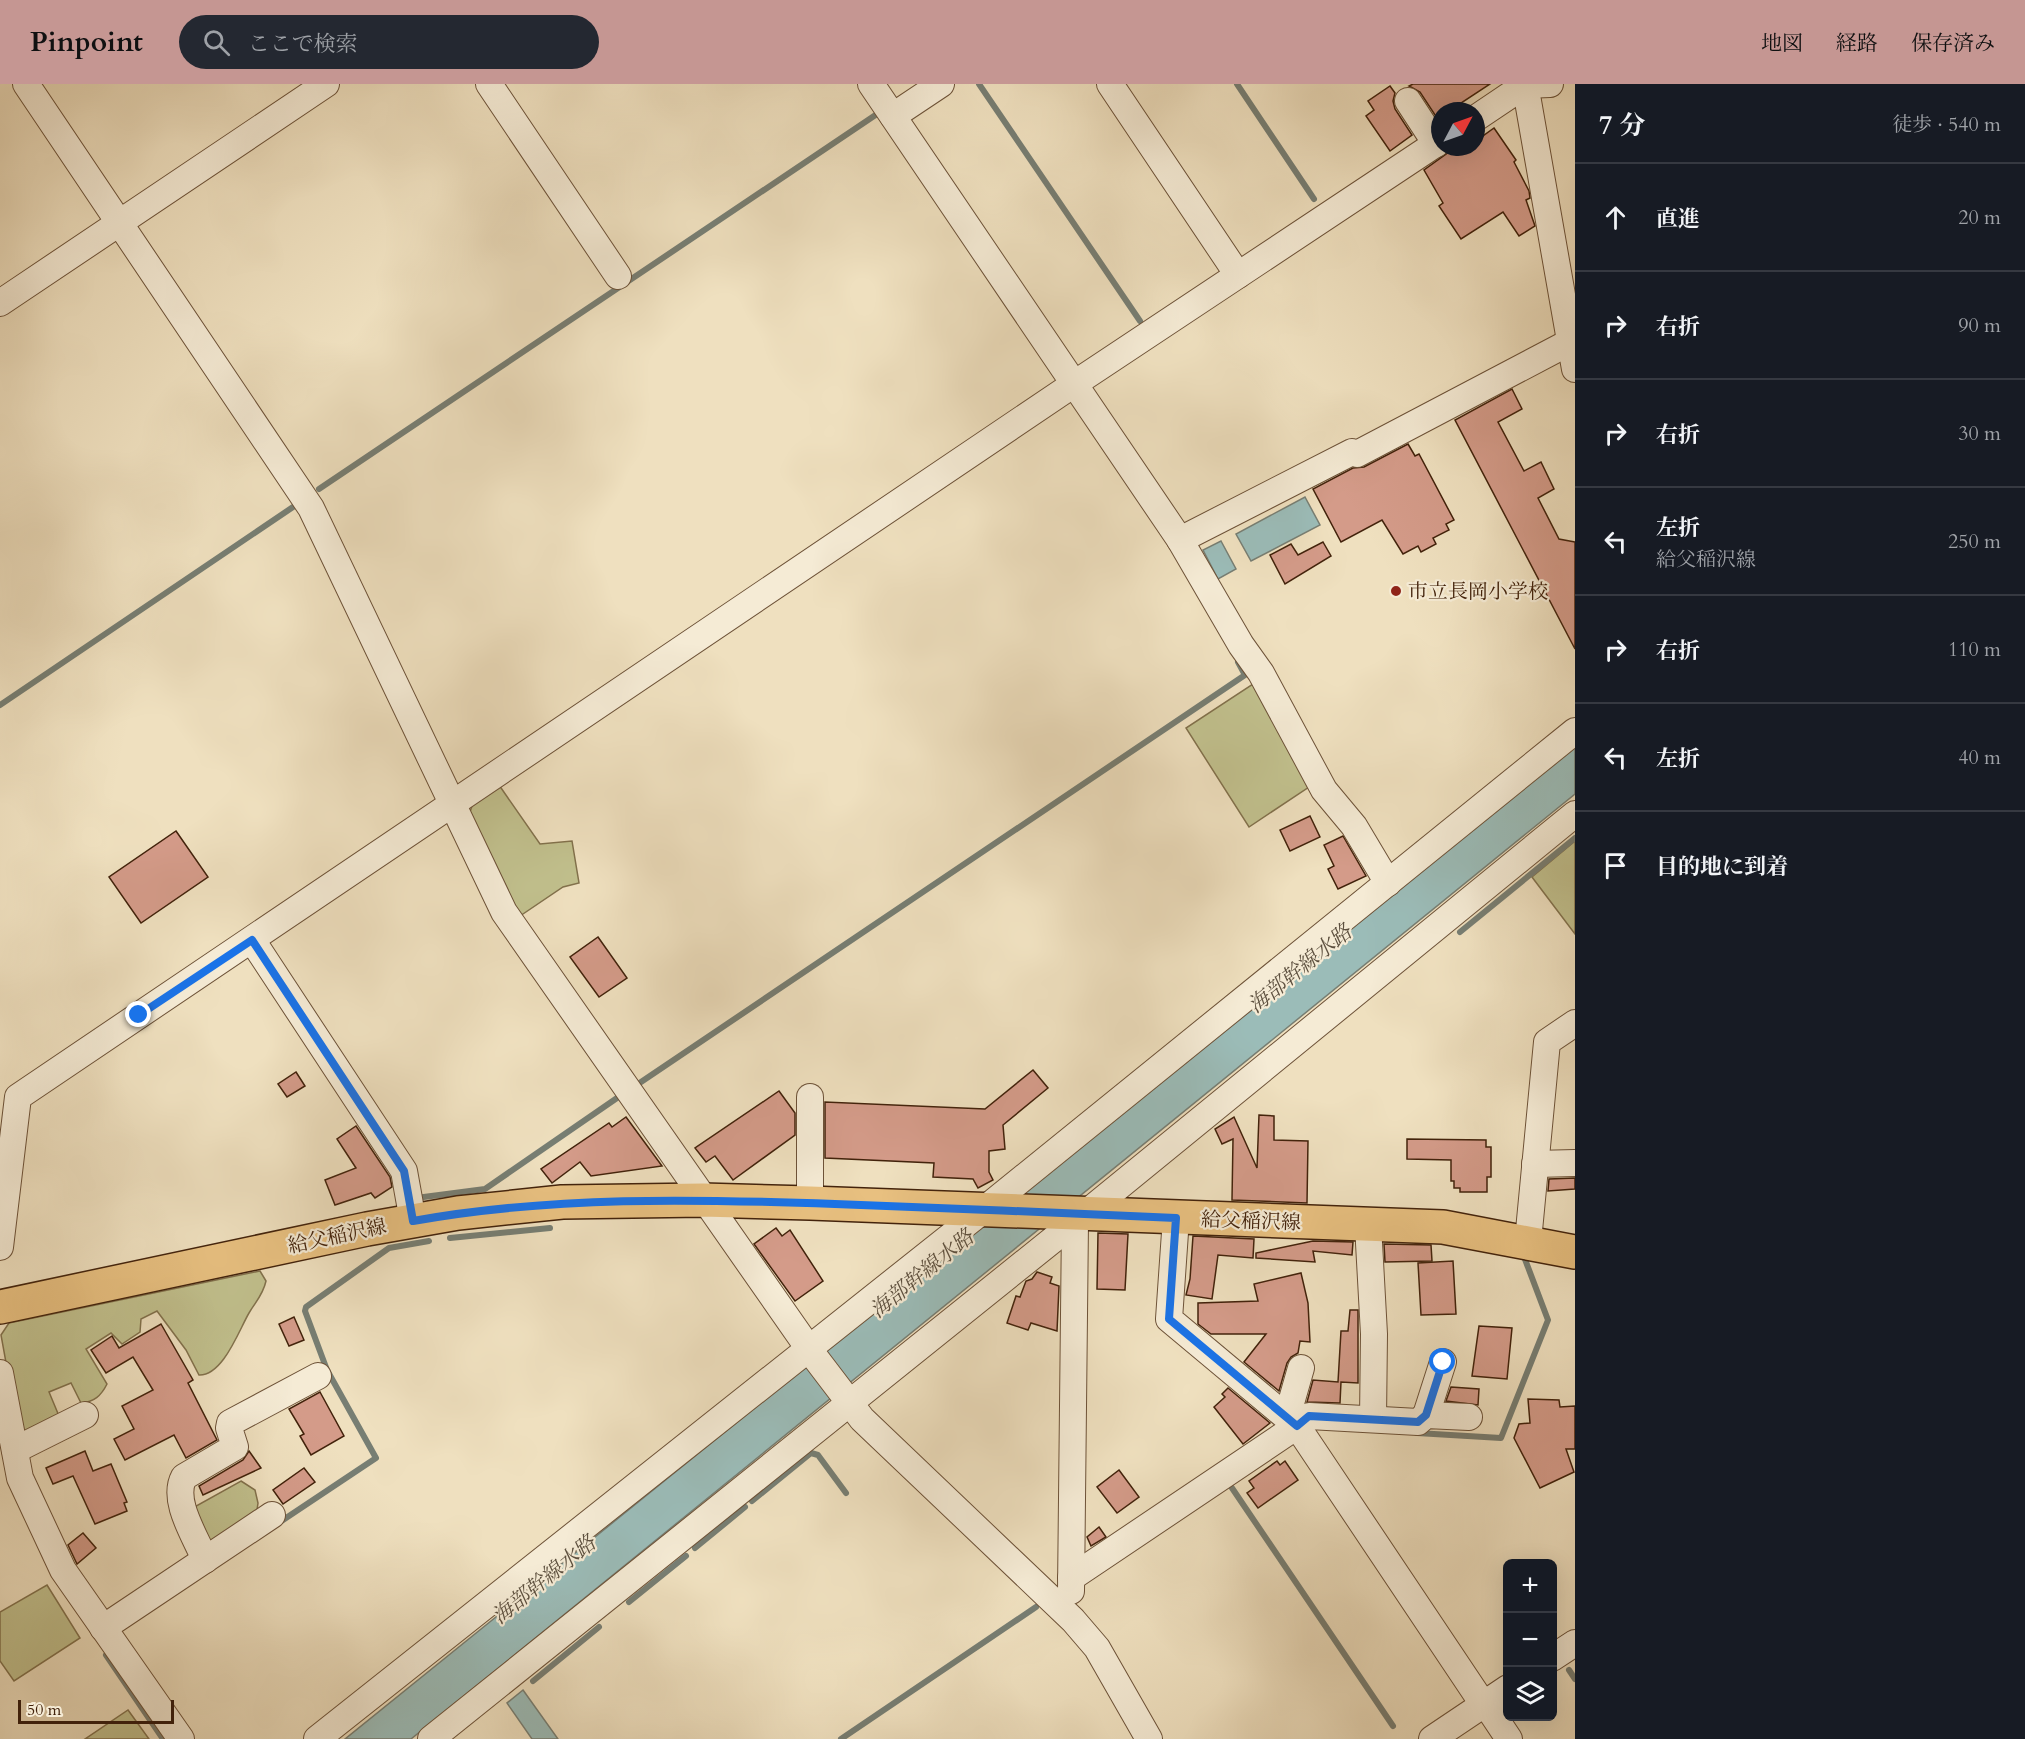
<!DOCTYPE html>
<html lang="ja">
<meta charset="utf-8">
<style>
body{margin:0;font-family:Cardo,"Noto Serif JP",serif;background:#242831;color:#f1f3f6}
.controls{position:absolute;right:18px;bottom:18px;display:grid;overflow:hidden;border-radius:9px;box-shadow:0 6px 24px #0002}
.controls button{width:54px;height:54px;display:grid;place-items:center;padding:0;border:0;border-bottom:2px solid #363941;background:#171b24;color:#f1f3f6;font:30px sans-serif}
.compass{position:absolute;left:1431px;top:18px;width:54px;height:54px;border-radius:50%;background:#171b24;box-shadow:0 6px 24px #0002;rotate:49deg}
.scale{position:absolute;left:18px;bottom:15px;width:156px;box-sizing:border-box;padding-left:6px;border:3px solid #42220b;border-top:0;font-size:16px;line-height:21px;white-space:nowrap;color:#42220b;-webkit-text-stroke:4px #f5ebd5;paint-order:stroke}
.stop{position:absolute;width:18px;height:18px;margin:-14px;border:4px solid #1a73e8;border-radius:50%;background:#fff}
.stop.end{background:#1a73e8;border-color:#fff;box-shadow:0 2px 6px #0008}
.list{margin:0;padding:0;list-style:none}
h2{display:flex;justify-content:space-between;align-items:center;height:78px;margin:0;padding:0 24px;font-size:26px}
h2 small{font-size:20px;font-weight:400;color:#9ea1a6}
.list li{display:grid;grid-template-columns:39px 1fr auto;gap:18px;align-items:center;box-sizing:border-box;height:108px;padding:0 24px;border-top:2px solid #363941}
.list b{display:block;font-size:22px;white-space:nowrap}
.list p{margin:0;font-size:20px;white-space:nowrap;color:#9ea1a6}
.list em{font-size:20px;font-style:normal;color:#9ea1a6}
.icon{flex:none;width:33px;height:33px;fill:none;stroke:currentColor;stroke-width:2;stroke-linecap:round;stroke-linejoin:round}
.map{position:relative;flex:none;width:1575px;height:1655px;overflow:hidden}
header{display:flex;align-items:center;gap:36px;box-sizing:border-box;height:84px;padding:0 30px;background:#c59692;color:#111}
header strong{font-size:28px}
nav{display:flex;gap:33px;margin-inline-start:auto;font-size:21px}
.search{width:420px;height:54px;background:#242831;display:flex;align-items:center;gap:15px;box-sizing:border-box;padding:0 21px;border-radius:33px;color:#9ea1a6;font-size:22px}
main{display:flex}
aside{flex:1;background:#171b24}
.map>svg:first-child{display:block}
.green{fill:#c1c08d;stroke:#82714c;stroke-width:1.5}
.water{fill:#9bbcb8;stroke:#777e73;stroke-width:1.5}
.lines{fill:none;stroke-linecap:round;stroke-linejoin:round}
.stream{stroke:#777e73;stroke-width:6}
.building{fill:#d49b89;stroke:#42220b;stroke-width:1.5}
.minor-casing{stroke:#6d5238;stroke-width:28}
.major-casing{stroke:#42220b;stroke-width:36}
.minor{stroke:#f5ebd5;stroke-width:26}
.major{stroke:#e8c080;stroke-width:33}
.route{stroke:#1a73e8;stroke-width:8}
.poi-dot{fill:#8f2418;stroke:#f5ebd5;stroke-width:2}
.labels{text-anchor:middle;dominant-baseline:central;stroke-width:4.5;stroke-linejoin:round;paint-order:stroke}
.poi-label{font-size:20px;fill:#42220b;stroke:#f5ebd5;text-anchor:start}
.street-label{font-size:20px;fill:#42220b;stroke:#f5ebd5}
.water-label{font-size:21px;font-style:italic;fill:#5d503f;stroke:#f5ebd5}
</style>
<header>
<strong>Pinpoint</strong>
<div class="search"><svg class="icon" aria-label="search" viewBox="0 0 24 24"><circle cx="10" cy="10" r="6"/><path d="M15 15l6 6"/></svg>ここで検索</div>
<nav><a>地図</a><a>経路</a><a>保存済み</a></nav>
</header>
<main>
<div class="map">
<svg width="1575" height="1655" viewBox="0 0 1575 1655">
<rect width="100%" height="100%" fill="#efe0bf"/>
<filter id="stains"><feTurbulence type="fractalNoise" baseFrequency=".00333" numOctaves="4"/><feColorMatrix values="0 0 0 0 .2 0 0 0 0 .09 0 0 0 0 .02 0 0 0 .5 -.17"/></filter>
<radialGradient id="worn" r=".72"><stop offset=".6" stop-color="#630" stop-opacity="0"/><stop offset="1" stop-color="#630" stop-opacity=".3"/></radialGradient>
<g class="green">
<path d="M 1259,596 L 1315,699 L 1249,743 L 1186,644 Z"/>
<path d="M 499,701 L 540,760 L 572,757 L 579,799 L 563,803 L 520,832 L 470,728 L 473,719 Z"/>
<path d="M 1575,757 L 1575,850 L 1532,793 Z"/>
<path d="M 260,1187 L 266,1197 C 263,1211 256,1217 249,1229 C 239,1246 223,1292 199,1291 L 186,1266 L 157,1227 L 141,1235 L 140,1248 L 122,1260 L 111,1249 L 86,1265 L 107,1300 C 101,1312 94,1318 81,1319 L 71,1299 L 49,1308 L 59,1332 L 30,1354 L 18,1345 L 1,1251 L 9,1239 Z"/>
<path d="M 241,1397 L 255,1406 L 258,1419 L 256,1433 L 213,1461 L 189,1426 Z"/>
<path d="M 47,1501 L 80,1554 L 14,1597 L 0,1577 L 0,1528 Z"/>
<path d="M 128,1626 L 149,1655 L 85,1655 Z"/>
</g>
<g class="water">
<path d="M 1305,413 L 1320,441 L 1251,477 L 1236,450 Z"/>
<path d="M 1221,457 L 1236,485 L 1218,495 L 1203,466 Z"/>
<path d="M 1575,661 L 1575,710 L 411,1655 L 345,1655 Z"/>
<path d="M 523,1606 L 558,1655 L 532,1655 L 507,1619 Z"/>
</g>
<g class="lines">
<g class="stream">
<path d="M 979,0 L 1140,237"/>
<path d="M 1237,0 L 1314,115"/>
<path d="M 319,405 L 877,30"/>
<path d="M 0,621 L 293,423"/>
<path d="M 1460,848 L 1575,754"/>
<path d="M 641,998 L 1245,591 L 1238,578"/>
<path d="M 416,1114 L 485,1105 L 617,1014"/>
<path d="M 450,1154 L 550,1144"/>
<path d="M 1417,1349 L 1501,1354 L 1548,1236 L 1523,1170"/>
<path d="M 1232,1404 L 1393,1642"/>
<path d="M 752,1417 L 811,1369 L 818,1371 L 846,1409"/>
<path d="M 277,1440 L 376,1374 L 327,1286 L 305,1227 L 306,1223 L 389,1164 L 429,1157"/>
<path d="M 695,1464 L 745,1423"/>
<path d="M 629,1518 L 686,1472"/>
<path d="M 106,1571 L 163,1655"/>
<path d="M 1569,1586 L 1575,1595"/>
<path d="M 533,1597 L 599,1543"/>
<path d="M 841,1655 L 1036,1523"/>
</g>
</g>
<g class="building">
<path d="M 1413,0 L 1490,0 L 1449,27 L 1440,27 L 1437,34 L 1420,8 L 1409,2 Z"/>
<path d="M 1390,2 L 1395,9 L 1393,17 L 1395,25 L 1412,51 L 1390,67 L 1366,32 L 1374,26 L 1368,17 Z"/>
<path d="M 1494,44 L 1516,76 L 1514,78 L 1529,107 L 1530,114 L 1526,116 L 1535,142 L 1519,152 L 1503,128 L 1461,155 L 1439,122 L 1443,119 L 1424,86 L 1456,63 L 1476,63 L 1476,57 Z"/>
<path d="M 1512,305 L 1522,325 L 1498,338 L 1524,387 L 1541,378 L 1554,405 L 1538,414 L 1559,455 L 1575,458 L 1575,565 L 1455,336 Z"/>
<path d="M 1408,360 L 1415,372 L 1419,370 L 1454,436 L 1446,440 L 1449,446 L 1433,454 L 1436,460 L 1421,468 L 1418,462 L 1403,470 L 1382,436 L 1341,458 L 1313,405 L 1353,384 L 1364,383 Z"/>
<path d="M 1323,458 L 1331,472 L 1285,500 L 1270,471 L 1291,460 L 1298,471 Z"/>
<path d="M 1310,732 L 1320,753 L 1290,767 L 1280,746 Z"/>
<path d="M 176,747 L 208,793 L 141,839 L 109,793 Z"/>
<path d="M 1343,752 L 1366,792 L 1338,805 L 1328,785 L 1334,782 L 1324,761 Z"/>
<path d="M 598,853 L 627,894 L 599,913 L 570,873 Z"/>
<path d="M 1033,986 L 1048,1004 L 1003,1041 L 1005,1065 L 989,1067 L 989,1088 L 993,1096 L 978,1104 L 973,1095 L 933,1093 L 934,1079 L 825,1074 L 825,1018 L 985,1025 Z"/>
<path d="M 296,988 L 305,1002 L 287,1013 L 278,1000 Z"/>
<path d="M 779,1007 L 795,1029 L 795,1051 L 733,1096 L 715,1072 L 706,1078 L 695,1064 Z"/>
<path d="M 1259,1031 L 1274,1032 L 1274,1056 L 1308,1057 L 1307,1119 L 1232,1116 L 1233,1055 L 1222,1060 L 1215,1045 L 1234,1033 L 1257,1084 Z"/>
<path d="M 626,1033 L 662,1082 L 591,1092 L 580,1078 L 552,1099 L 541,1085 L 609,1039 L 612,1043 Z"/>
<path d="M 356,1042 L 390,1093 L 392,1103 L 375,1114 L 371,1109 L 335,1121 L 325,1096 L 356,1084 L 337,1055 Z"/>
<path d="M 1407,1055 L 1486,1056 L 1486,1063 L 1491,1063 L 1491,1093 L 1487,1093 L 1487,1108 L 1460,1108 L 1460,1104 L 1454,1104 L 1454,1097 L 1451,1097 L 1451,1076 L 1407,1075 Z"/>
<path d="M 1575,1094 L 1575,1105 L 1548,1107 L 1549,1095 Z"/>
<path d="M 776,1144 L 782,1152 L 790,1146 L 823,1197 L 795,1217 L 754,1160 Z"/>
<path d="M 1098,1149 L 1128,1150 L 1125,1206 L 1097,1205 Z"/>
<path d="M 1193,1152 L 1254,1155 L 1253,1174 L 1218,1171 L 1212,1215 L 1186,1211 L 1190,1195 Z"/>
<path d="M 1313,1157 L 1353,1158 L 1352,1171 L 1313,1167 L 1315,1178 L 1256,1174 L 1256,1169 Z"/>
<path d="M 1384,1160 L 1431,1161 L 1432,1177 L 1385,1178 Z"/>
<path d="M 1453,1177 L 1456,1230 L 1421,1231 L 1418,1179 Z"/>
<path d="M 1037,1188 L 1052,1193 L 1050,1199 L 1059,1202 L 1057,1247 L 1031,1239 L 1028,1246 L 1007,1239 L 1016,1212 L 1020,1213 L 1026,1197 L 1032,1195 Z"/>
<path d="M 1301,1189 L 1308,1219 L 1310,1258 L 1300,1257 L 1298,1269 L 1291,1273 L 1287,1279 L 1279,1307 L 1244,1278 L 1266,1250 L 1211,1250 L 1198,1240 L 1198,1219 L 1258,1217 L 1254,1200 Z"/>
<path d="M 1350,1226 L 1358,1226 L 1358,1299 L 1341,1298 L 1340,1319 L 1307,1318 L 1313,1296 L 1338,1298 L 1341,1247 L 1348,1247 Z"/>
<path d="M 294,1233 L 304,1256 L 289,1262 L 279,1240 Z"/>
<path d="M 161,1240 L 193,1296 L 188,1299 L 217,1356 L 186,1374 L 174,1351 L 125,1376 L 114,1355 L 134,1345 L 122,1322 L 153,1306 L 133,1273 L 106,1289 L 91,1266 L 112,1252 L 119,1264 Z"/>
<path d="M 1479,1242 L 1512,1244 L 1507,1295 L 1472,1292 Z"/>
<path d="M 1451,1303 L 1479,1305 L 1478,1321 L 1446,1317 Z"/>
<path d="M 1228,1304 L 1270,1339 L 1243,1360 L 1214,1323 L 1225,1313 L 1222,1310 Z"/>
<path d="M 320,1308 L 344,1352 L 311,1371 L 300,1352 L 304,1350 L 289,1325 Z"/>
<path d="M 1528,1315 L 1559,1316 L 1560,1323 L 1575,1322 L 1575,1365 L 1566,1365 L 1574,1388 L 1540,1404 L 1514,1354 L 1519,1340 L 1530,1339 Z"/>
<path d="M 85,1367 L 93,1387 L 111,1380 L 127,1418 L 124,1419 L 127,1427 L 95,1440 L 73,1392 L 53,1400 L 46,1384 Z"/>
<path d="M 249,1367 L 261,1384 L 203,1411 L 199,1402 L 243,1376 Z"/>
<path d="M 1277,1377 L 1280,1381 L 1285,1377 L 1298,1396 L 1258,1424 L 1247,1409 L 1254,1404 L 1249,1397 Z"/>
<path d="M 304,1384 L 315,1398 L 283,1420 L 273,1406 Z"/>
<path d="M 1119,1386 L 1139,1413 L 1117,1429 L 1097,1403 Z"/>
<path d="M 1099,1443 L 1106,1453 L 1091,1462 L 1087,1453 Z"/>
<path d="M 83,1449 L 96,1464 L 77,1480 L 68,1461 Z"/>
</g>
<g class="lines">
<g class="minor-casing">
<g id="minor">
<path d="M 26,0 L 311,424 L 504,828 L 814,1272 L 862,1335 L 1073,1536 L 1097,1564 L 1149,1655"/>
<path d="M 489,0 L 618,192"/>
<path d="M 871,0 L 1180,456 L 1241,561 L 1261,589 L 1324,706 L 1354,742 L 1388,799"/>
<path d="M 1110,0 L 1238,191"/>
<path d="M 1525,0 L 1575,285"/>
<path d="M 1408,17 L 1436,60"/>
<path d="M 893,32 L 941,0"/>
<path d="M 1476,34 L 1525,1 L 1550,0"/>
<path d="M 0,219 L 326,0"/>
<path d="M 1180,456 L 1352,368 L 1357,370 L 1570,258"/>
<path d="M 252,856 L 404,1087 L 413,1137"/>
<path d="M 810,1013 L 810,1119"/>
<path d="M 1535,1080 L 1575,1079"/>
<path d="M 1176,1134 L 1169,1235 L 1297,1342 L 1309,1332 L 1418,1338 L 1426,1331 L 1469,1333"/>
<path d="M 1368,1141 L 1374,1250 L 1373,1335"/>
<path d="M 1528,1157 L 1547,958 L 1575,939"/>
<path d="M 0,1163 L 18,1013 L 1074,300 L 1440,57"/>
<path d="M 0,1289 L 20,1394 L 63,1486 L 181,1655"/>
<path d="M 1426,1331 L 1443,1278"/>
<path d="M 1287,1333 L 1301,1284"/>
<path d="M 15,1366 L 85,1331"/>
<path d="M 205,1476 C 196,1453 171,1417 184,1393 L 235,1363 L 229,1344 L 230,1339 L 318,1292"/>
<path d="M 1071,1494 L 1297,1342 L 1483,1620"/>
<path d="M 1071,1507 L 1075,1138"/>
<path d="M 103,1544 L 272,1431"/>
<path d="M 1552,1574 L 1575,1559"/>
<path d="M 1485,1619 L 1509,1655"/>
<path d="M 317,1655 L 986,1124 L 1575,647"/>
<path d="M 431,1655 L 1085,1130 L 1575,730"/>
<path d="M 1432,1655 L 1508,1604"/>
</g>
</g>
<g class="major-casing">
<path id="major" d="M 0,1223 L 367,1145 L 458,1129 L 562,1118 L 703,1116 L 810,1119 L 1443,1143 L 1575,1168"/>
</g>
<use href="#minor" class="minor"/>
<use href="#major" class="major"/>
</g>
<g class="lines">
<path class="route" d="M 139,931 L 252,856 L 404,1087 L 413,1137 C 552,1112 694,1115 835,1120 C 949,1124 1062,1129 1176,1134 L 1169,1235 L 1297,1342 L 1309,1332 L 1418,1338 L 1426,1331 L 1443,1278"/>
</g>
<circle class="poi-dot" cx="1396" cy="507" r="6"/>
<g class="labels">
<g class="poi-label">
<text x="1408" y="507">市立長岡小学校</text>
</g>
<g class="street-label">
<text transform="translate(1251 1137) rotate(2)">給父稲沢線</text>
<text transform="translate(337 1152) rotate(-12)">給父稲沢線</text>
</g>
<g class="water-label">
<text transform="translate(1300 885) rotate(-39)">海部幹線水路</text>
<text transform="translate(922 1190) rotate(-39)">海部幹線水路</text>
<text transform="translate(544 1496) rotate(-39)">海部幹線水路</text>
</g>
</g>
<rect width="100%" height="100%" filter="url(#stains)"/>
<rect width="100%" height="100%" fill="url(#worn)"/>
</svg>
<div class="controls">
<button>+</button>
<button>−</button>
<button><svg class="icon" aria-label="layers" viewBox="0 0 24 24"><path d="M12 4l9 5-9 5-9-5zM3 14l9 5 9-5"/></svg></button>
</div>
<svg class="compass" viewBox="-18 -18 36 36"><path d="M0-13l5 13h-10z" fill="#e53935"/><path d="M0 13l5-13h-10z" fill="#9ea1a6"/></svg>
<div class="scale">50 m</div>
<div class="stop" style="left:1443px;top:1278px"></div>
<div class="stop end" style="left:139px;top:931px"></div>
</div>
<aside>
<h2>7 分<small>徒歩 · 540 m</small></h2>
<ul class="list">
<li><svg class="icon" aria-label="ahead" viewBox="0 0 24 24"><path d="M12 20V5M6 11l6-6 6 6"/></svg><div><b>直進</b></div><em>20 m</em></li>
<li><svg class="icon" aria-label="right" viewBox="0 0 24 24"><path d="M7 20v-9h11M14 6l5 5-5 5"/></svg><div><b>右折</b></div><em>90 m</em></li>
<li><svg class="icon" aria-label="right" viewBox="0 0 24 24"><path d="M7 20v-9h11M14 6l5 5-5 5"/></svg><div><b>右折</b></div><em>30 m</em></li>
<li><svg class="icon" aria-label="left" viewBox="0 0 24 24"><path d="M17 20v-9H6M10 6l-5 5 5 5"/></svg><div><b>左折</b><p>給父稲沢線</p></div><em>250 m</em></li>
<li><svg class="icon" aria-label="right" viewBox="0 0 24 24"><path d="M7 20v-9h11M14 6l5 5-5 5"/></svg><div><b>右折</b></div><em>110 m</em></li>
<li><svg class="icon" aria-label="left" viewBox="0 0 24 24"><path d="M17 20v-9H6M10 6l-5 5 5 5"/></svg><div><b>左折</b></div><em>40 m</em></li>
<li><svg class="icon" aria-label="arrive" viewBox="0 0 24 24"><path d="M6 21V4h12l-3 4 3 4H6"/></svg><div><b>目的地に到着</b></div></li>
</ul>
</aside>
</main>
